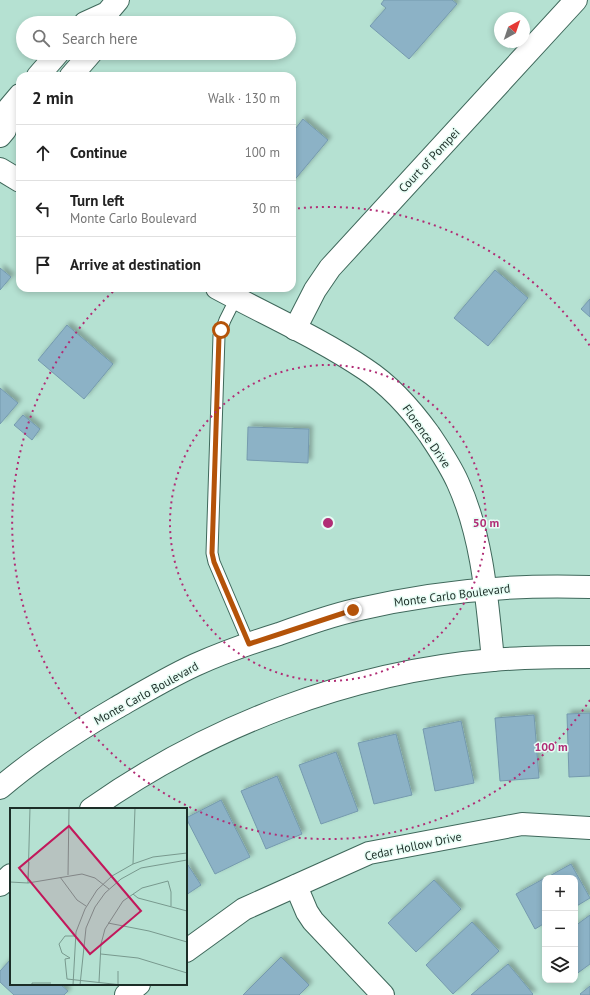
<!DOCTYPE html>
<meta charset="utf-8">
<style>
body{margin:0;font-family:"PT Sans",sans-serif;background:#f6f6f6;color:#222}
.controls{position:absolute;right:12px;bottom:12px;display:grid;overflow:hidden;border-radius:8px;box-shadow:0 2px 6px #0003}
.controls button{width:36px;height:36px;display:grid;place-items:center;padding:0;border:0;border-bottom:1px solid #e0e0e0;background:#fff;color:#222;font:20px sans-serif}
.compass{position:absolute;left:494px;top:12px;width:36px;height:36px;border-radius:50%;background:#fff;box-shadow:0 2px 6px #0003;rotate:40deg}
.stop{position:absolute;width:12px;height:12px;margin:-9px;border:3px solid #b45309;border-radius:50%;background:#fff}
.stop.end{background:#b45309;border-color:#fff;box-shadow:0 1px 4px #0008}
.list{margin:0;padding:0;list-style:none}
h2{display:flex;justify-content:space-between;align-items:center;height:52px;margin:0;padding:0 16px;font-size:17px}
h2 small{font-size:13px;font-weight:400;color:#767676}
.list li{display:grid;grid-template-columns:26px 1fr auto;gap:12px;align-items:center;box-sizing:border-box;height:56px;padding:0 16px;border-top:1px solid #e0e0e0}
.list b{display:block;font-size:15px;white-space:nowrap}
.list p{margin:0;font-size:13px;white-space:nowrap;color:#767676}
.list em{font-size:13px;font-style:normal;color:#767676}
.icon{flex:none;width:22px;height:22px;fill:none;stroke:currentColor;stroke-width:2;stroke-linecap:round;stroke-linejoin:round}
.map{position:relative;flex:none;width:590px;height:995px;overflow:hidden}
.search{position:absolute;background:#fff;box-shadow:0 2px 6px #0003;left:16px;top:16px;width:280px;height:44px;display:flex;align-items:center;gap:10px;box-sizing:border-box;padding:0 14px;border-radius:22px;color:#767676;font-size:15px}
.panel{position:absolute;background:#fff;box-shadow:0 2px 6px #0003;left:16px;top:72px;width:280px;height:220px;border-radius:12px}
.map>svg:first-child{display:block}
.building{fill:#8cb2c6;stroke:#759aae;filter:url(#shadow)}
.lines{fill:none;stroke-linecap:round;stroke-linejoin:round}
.lane-casing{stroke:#3f685b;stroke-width:13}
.street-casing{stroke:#3f685b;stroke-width:24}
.secondary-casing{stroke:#3f685b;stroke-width:24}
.lane{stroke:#fff;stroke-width:11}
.street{stroke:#fff;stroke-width:22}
.secondary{stroke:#fff;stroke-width:22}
.route{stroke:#b45309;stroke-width:5}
.ring{fill:none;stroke:#b12d75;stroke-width:2;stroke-dasharray:2 4}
.labels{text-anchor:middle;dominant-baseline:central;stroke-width:3;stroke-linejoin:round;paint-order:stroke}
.street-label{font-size:12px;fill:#1c2d27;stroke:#e7fdf5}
.inset-road{fill:none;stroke:#78998e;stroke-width:1}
.view{fill:#c2185b;fill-opacity:0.15;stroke:#c2185b;stroke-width:2}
.inset-edge{fill:none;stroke:#1c2d27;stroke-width:2}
.centre{fill:#b12d75;stroke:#e7fdf5;stroke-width:2}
.ring-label{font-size:12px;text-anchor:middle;font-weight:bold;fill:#b12d75;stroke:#e7fdf5;stroke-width:3;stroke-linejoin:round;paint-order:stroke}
</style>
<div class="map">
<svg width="590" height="995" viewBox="0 0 590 995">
<defs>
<filter id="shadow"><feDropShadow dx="3.5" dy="-3.5" stdDeviation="2" flood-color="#0004"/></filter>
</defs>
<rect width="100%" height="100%" fill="#b5e1d2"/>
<g class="building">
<path d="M 384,0 L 452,0 L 457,4 L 409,59 L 370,26 L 386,8 L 381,4 Z"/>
<path d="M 303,119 L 328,140 L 292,183 L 292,133 Z"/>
<path d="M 0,268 L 11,277 L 0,290 Z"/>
<path d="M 495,270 L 528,298 L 488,346 L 454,318 Z"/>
<path d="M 590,299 L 590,317 L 581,309 Z"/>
<path d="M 67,325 L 113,364 L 84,399 L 38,360 Z"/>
<path d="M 0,388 L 18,403 L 0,424 Z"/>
<path d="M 23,415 L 40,429 L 32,440 L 14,425 Z"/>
<path d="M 248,427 L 309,429 L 308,463 L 247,460 Z"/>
<path d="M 590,713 L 590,776 L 569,777 L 567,714 Z"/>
<path d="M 534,715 L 539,778 L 500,781 L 495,718 Z"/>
<path d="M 461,721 L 474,783 L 435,791 L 423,729 Z"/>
<path d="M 396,734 L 412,795 L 374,804 L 358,743 Z"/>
<path d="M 336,752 L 358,811 L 321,824 L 299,765 Z"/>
<path d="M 277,776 L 302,834 L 266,849 L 241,791 Z"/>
<path d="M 221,800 L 250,857 L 215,874 L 186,818 Z"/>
<path d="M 186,862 L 201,885 L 186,895 Z"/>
<path d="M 571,864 L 590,898 L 575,907 L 575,878 L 546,878 Z"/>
<path d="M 545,878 L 545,923 L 535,929 L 516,894 Z"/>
<path d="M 434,880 L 461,909 L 416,952 L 388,923 Z"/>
<path d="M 590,915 L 590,964 L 575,975 L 575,926 Z"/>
<path d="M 472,922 L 499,951 L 453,994 L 426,965 Z"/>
<path d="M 281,957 L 309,985 L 299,995 L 243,995 Z"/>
<path d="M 11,959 L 11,984 L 60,984 L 68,991 L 64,995 L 14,995 L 0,982 L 0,971 Z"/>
<path d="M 508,964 L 533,994 L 532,995 L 471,995 Z"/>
<path d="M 590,986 L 590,995 L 581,995 L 580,994 Z"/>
</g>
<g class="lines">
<g class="lane-casing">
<path id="lane" d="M 236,298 L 225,320 L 219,336 L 212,553 L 214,562 L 249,644"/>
</g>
<g class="street-casing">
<g id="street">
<path d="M 85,23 L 107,13 L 118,0"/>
<path d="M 38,76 L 58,53"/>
<path d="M 71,76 L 91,53"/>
<path d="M 0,136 L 5,130 L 9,108 L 20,95"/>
<path d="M 0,169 L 20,181"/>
<path d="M 217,288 C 267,315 319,338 365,369 C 391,386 411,409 429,434 C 439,449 450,465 458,483 C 483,538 487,601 493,660"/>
<path d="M 295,329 L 315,290 L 330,268 L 576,0"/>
<path d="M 296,886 L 307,912 L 313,921 L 383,995"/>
<path d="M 186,951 L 244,909 L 369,853 L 522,824 L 590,828"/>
<path d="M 126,995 L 139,984"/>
</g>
</g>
<g class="secondary-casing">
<g id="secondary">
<path d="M 0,788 C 36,757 75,732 116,708 C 142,693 167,678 195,665 C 222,653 250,643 279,634 C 304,625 329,616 355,610 C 432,592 510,584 590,587"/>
<path d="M 91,809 C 209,726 349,672 493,660 C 525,657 558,657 590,657"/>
<path d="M 0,885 L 11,875"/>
</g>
</g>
<use href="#lane" class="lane"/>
<use href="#street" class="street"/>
<use href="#secondary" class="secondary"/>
</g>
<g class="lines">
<path class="route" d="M 221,330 L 219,336 L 212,553 L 214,562 L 249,644 L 353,610"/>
</g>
<g class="ring">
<circle cx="328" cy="523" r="158"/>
<path d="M590 700A316 316 0 1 1 117 288M292 209A316 316 0 0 1 590 346"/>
</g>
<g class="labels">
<g class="street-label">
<text transform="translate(429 160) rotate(-47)">Court of Pompei</text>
<text transform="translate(427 436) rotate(55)">Florence Drive</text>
<text transform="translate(452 595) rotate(-7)">Monte Carlo Boulevard</text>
<text transform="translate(146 693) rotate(-29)">Monte Carlo Boulevard</text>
<text transform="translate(413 846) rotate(-12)">Cedar Hollow Drive</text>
</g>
</g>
<g transform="translate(10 808)">
<rect width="177" height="177" fill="#b5e1d2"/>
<path class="inset-road" d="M 123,56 L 125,0M 58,67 L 59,0M 50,69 L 67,92 L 76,98M 18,71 L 19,54M 0,74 L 18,75 L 72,66 L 85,70 L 99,81M 18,75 L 20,0M 123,86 L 128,90 L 177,103M 98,115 L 139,123 L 177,134M 91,146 L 128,150 L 177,165M 60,150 L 55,151 L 57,171 L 112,177M 60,150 L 52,145 L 49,136 L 55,128 L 65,128M 89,174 L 91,136 L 95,121 L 113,93 L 132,80 L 158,73 L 161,84 L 161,98M 108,176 L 108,163M 22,177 L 22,175 L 41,175M 63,177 L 66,124 L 75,101 L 87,82 L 102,68 L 123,56 L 143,49 L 177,45M 70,177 L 76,120 L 85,99 L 95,85 L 111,71 L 131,60 L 177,52"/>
<path class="view" d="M 59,18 L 131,103 L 80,146 L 9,60 Z"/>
<rect width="177" height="177" class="inset-edge"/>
</g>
<circle cx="328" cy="523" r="6" class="centre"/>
<g class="ring-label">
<text x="486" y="527">50 m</text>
<text x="551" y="751">100 m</text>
</g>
</svg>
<div class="controls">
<button>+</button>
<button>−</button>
<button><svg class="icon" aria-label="layers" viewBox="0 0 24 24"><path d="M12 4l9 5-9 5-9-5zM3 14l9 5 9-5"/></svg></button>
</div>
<svg class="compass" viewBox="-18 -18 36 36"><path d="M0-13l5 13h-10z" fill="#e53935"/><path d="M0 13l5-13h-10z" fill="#767676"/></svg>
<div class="stop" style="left:221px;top:330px"></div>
<div class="stop end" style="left:353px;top:610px"></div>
<div class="search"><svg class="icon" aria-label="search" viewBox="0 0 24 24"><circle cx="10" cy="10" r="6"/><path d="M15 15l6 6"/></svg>Search here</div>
<section class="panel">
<h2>2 min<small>Walk · 130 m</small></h2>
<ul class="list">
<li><svg class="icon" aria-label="ahead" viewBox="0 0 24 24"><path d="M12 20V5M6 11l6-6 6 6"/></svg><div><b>Continue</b></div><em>100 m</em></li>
<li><svg class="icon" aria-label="left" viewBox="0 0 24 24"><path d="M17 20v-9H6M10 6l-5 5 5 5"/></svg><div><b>Turn left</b><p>Monte Carlo Boulevard</p></div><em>30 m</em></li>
<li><svg class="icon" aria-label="arrive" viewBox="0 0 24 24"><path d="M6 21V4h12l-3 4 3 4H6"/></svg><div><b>Arrive at destination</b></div></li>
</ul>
</section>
</div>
